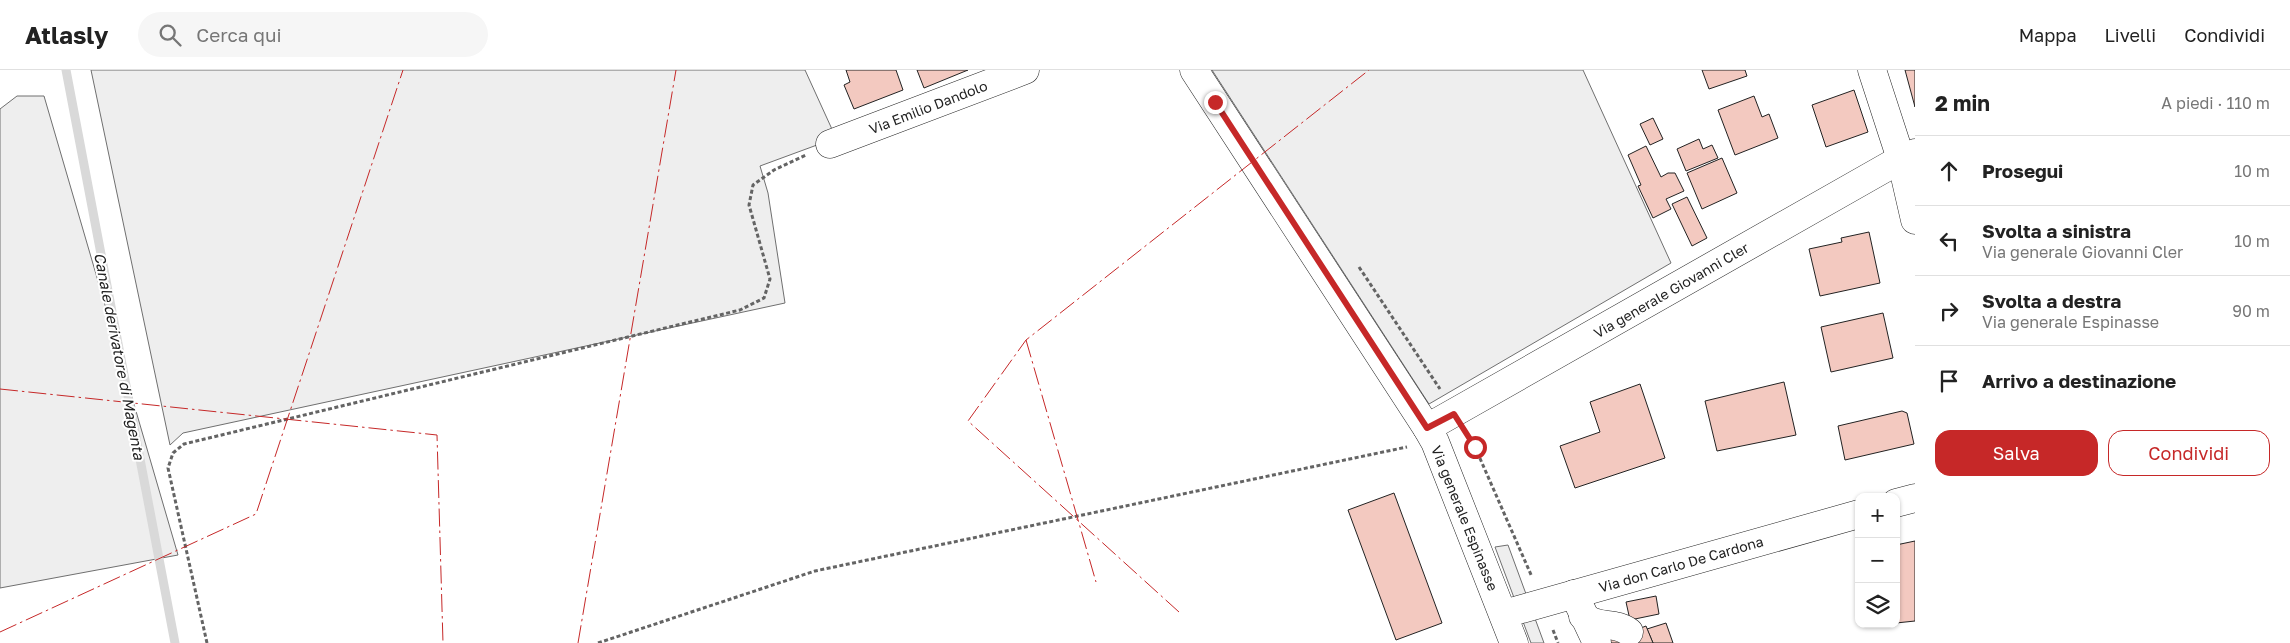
<!DOCTYPE html>
<html lang="it">
<meta charset="utf-8">
<style>
body{margin:0;font-family:"Golos Text",sans-serif;background:#f6f6f6;color:#222}
.controls{position:absolute;right:15px;bottom:15px;display:grid;overflow:hidden;border-radius:10px;box-shadow:0 1px 4px #0004}
.controls button{width:45px;height:45px;display:grid;place-items:center;padding:0;border:0;border-bottom:1px solid #e0e0e0;background:#fff;color:#222;font:25px sans-serif}
.stop{position:absolute;width:15px;height:15px;margin:-11px;border:4px solid #c62828;border-radius:50%;background:#fff}
.stop.end{background:#c62828;border-color:#fff;box-shadow:0 1px 5px #0008}
.list{margin:0;padding:0;list-style:none}
h2{display:flex;justify-content:space-between;align-items:center;height:65px;margin:0;padding:0 20px;font-size:21px}
h2 small{font-size:16px;font-weight:400;color:#767676}
.list li{display:grid;grid-template-columns:32px 1fr auto;gap:15px;align-items:center;box-sizing:border-box;height:70px;padding:0 20px;border-top:1px solid #e0e0e0}
.list b{display:block;font-size:19px;white-space:nowrap}
.list p{margin:0;font-size:16px;white-space:nowrap;color:#767676}
.list em{font-size:16px;font-style:normal;color:#767676}
.actions{display:flex;gap:10px;padding:15px 20px}
.actions a{flex:1;padding:11px 0;border:1px solid #c62828;border-radius:15px;text-align:center;font-size:18px;color:#c62828}
.actions .main{background:#c62828;color:#fff}
.icon{flex:none;width:28px;height:28px;fill:none;stroke:currentColor;stroke-width:2;stroke-linecap:round;stroke-linejoin:round}
.map{position:relative;flex:none;width:1915px;height:573px;overflow:hidden}
header{display:flex;align-items:center;gap:30px;box-sizing:border-box;height:70px;padding:0 25px;background:#fff;border-bottom:1px solid #e0e0e0}
header strong{font-size:24px}
nav{display:flex;gap:28px;margin-inline-start:auto;font-size:18px}
.search{width:350px;height:45px;background:#f6f6f6;display:flex;align-items:center;gap:12px;box-sizing:border-box;padding:0 18px;border-radius:28px;color:#767676;font-size:19px}
main{display:flex}
aside{flex:1;background:#fff}
.map>svg:first-child{display:block}
.green{fill:#eee;stroke:#6f6f6f}
.lines{fill:none;stroke-linecap:round;stroke-linejoin:round}
.stream{stroke:#d9d9d9;stroke-width:9}
.building{fill:#f3c9c0;stroke:#222}
.minor-casing{stroke:#222;stroke-width:29}
.path{stroke:#646464;stroke-width:3;stroke-dasharray:4 2.5;stroke-linecap:butt}
.minor{stroke:#fff;stroke-width:28}
.power{stroke:#c62828;stroke-width:1;stroke-dasharray:18 4 2.5 4;stroke-linecap:butt}
.route{stroke:#c62828;stroke-width:6}
.labels{text-anchor:middle;dominant-baseline:central;stroke-width:4;stroke-linejoin:round;paint-order:stroke}
.street-label{font-size:14px;fill:#222;stroke:#fff}
.water-label{font-size:15px;font-style:italic;fill:#222;stroke:#fff}
</style>
<header>
<strong>Atlasly</strong>
<div class="search"><svg class="icon" aria-label="search" viewBox="0 0 24 24"><circle cx="10" cy="10" r="6"/><path d="M15 15l6 6"/></svg>Cerca qui</div>
<nav><a>Mappa</a><a>Livelli</a><a>Condividi</a></nav>
</header>
<main>
<div class="map">
<svg width="1915" height="573" viewBox="0 0 1915 573">
<rect width="100%" height="100%" fill="#fff"/>
<g class="green">
<path d="M 91,0 L 805,0 L 836,68 L 760,96 L 768,123 L 785,233 L 183,363 L 170,375 Z"/>
<path d="M 1212,0 L 1583,0 L 1671,193 L 1429,334 Z"/>
<path d="M 17,26 L 44,26 L 178,485 L 0,518 L 0,39 Z"/>
<path d="M 1508,475 L 1544,573 L 1531,573 L 1495,477 Z"/>
</g>
<g class="lines">
<path class="stream" d="M 66,0 L 175,573"/>
</g>
<g class="building">
<path d="M 846,0 L 896,0 L 903,20 L 854,39 L 844,15 L 850,12 Z"/>
<path d="M 917,0 L 968,0 L 924,18 Z"/>
<path d="M 1702,0 L 1745,0 L 1747,6 L 1709,19 Z"/>
<path d="M 1905,0 L 1915,0 L 1915,37 Z"/>
<path d="M 1854,20 L 1868,62 L 1826,77 L 1812,35 Z"/>
<path d="M 1754,26 L 1762,47 L 1769,44 L 1778,68 L 1735,85 L 1718,40 Z"/>
<path d="M 1653,48 L 1663,69 L 1650,75 L 1640,54 Z"/>
<path d="M 1699,69 L 1703,79 L 1712,75 L 1718,88 L 1686,101 L 1677,79 Z"/>
<path d="M 1646,76 L 1661,107 L 1668,103 L 1675,103 L 1684,121 L 1666,129 L 1671,139 L 1653,148 L 1638,116 L 1641,115 L 1628,85 Z"/>
<path d="M 1722,88 L 1737,123 L 1702,139 L 1687,103 Z"/>
<path d="M 1687,127 L 1707,168 L 1692,176 L 1672,134 Z"/>
<path d="M 1869,162 L 1880,213 L 1820,226 L 1809,179 L 1842,172 L 1841,168 Z"/>
<path d="M 1883,243 L 1893,288 L 1831,302 L 1821,257 Z"/>
<path d="M 1784,312 L 1796,365 L 1717,381 L 1705,331 Z"/>
<path d="M 1640,314 L 1665,388 L 1575,418 L 1560,376 L 1600,362 L 1590,332 Z"/>
<path d="M 1902,341 L 1907,343 L 1914,374 L 1845,390 L 1838,356 Z"/>
<path d="M 1394,423 L 1442,553 L 1396,570 L 1348,440 Z"/>
<path d="M 1915,471 L 1915,551 L 1896,553 L 1896,475 Z"/>
<path d="M 1656,526 L 1659,544 L 1630,550 L 1626,532 Z"/>
<path d="M 1666,553 L 1673,573 L 1653,573 L 1647,559 Z"/>
<path d="M 1646,556 L 1653,573 L 1602,573 Z"/>
</g>
<g class="lines">
<g class="minor-casing">
<g id="minor">
<path d="M 1194,0 L 1427,358 L 1435,372 L 1514,573"/>
<path d="M 1872,0 L 1901,89 L 1915,150"/>
<path d="M 830,74 L 1025,0"/>
<path d="M 1427,358 L 1901,89 L 1915,83"/>
<path d="M 1896,433 L 1915,428"/>
<path d="M 1574,524 L 1597,573"/>
<path d="M 1504,544 L 1859,444"/>
<path d="M 1583,546 C 1596,559 1615,551 1629,562"/>
</g>
</g>
<g class="path">
<path d="M 1359,197 L 1440,319"/>
<path d="M 1468,365 L 1475,377 L 1532,507"/>
<path d="M 1553,560 L 1558,573"/>
<path d="M 207,573 L 168,398 L 173,383 L 184,374 L 740,240 L 764,228 L 770,209 L 749,135 L 753,115 L 774,100 L 806,85"/>
<path d="M 598,573 L 815,501 L 1407,377"/>
</g>
<use href="#minor" class="minor"/>
<g class="power">
<path d="M 1026,270 L 1096,512"/>
<path d="M 0,319 L 437,365 L 443,573"/>
<path d="M 1179,542 L 968,351 L 1026,270 L 1369,0"/>
<path d="M 0,562 L 256,444 L 403,0"/>
<path d="M 578,573 L 676,0"/>
</g>
</g>
<g class="lines">
<path class="route" d="M 1215,32 L 1427,358 L 1454,344 L 1475,377"/>
</g>
<g class="labels">
<g class="street-label">
<text transform="translate(928 37) rotate(-21)">Via Emilio Dandolo</text>
<text transform="translate(1671 220) rotate(-30)">Via generale Giovanni Cler</text>
<text transform="translate(1465 448) rotate(68)">Via generale Espinasse</text>
<text transform="translate(1681 494) rotate(-16)">Via don Carlo De Cardona</text>
</g>
<g class="water-label">
<text transform="translate(120 286) rotate(79)">Canale derivatore di Magenta</text>
</g>
</g>
</svg>
<div class="controls">
<button>+</button>
<button>−</button>
<button><svg class="icon" aria-label="layers" viewBox="0 0 24 24"><path d="M12 4l9 5-9 5-9-5zM3 14l9 5 9-5"/></svg></button>
</div>
<div class="stop" style="left:1475px;top:377px"></div>
<div class="stop end" style="left:1215px;top:32px"></div>
</div>
<aside>
<h2>2 min<small>A piedi · 110 m</small></h2>
<ul class="list">
<li><svg class="icon" aria-label="ahead" viewBox="0 0 24 24"><path d="M12 20V5M6 11l6-6 6 6"/></svg><div><b>Prosegui</b></div><em>10 m</em></li>
<li><svg class="icon" aria-label="left" viewBox="0 0 24 24"><path d="M17 20v-9H6M10 6l-5 5 5 5"/></svg><div><b>Svolta a sinistra</b><p>Via generale Giovanni Cler</p></div><em>10 m</em></li>
<li><svg class="icon" aria-label="right" viewBox="0 0 24 24"><path d="M7 20v-9h11M14 6l5 5-5 5"/></svg><div><b>Svolta a destra</b><p>Via generale Espinasse</p></div><em>90 m</em></li>
<li><svg class="icon" aria-label="arrive" viewBox="0 0 24 24"><path d="M6 21V4h12l-3 4 3 4H6"/></svg><div><b>Arrivo a destinazione</b></div></li>
</ul>
<div class="actions"><a class="main">Salva</a><a>Condividi</a></div>
</aside>
</main>
